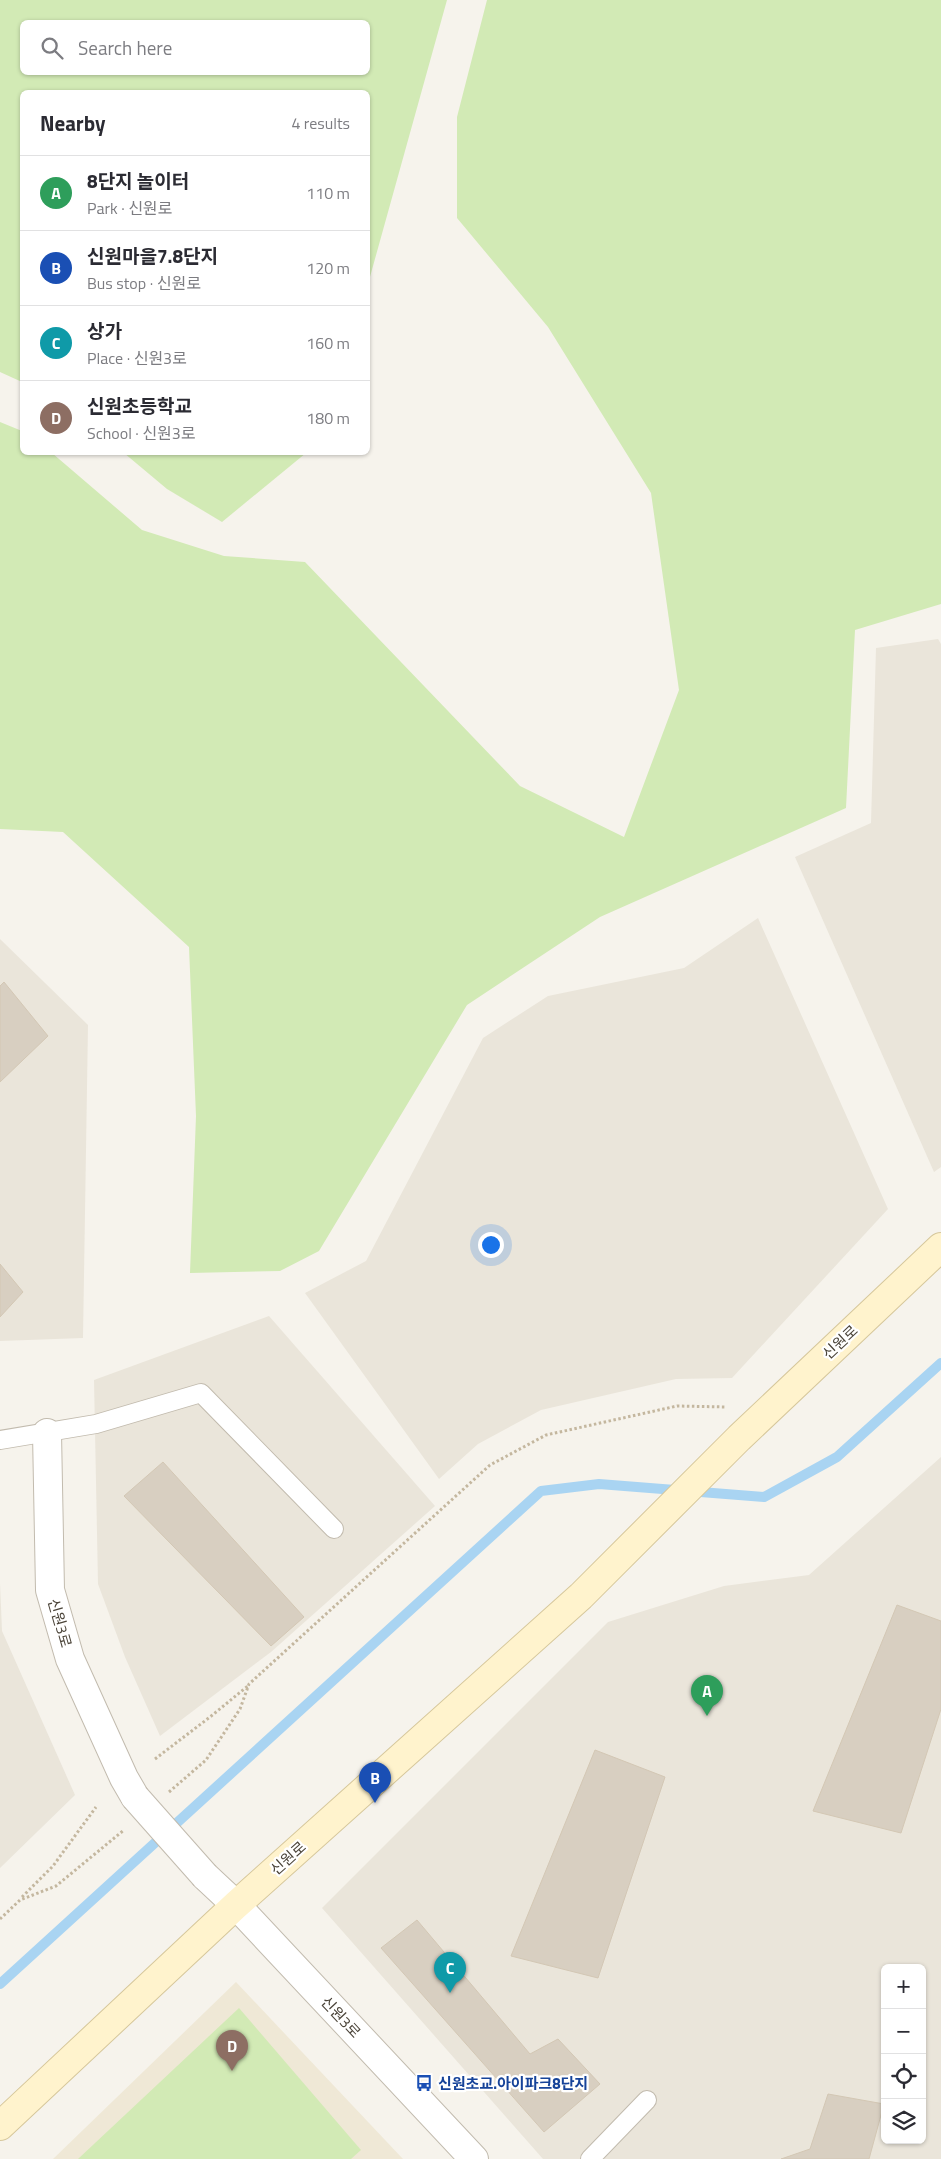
<!DOCTYPE html>
<meta charset="utf-8">
<style>
body{margin:0;font-family:"Titillium Web","Noto Sans KR",sans-serif;background:#f7f7f7;color:#2b2b33}
.controls{position:absolute;right:15px;bottom:15px;display:grid;overflow:hidden;border-radius:8px;box-shadow:0 1px 4px #0004}
.controls button{width:45px;height:45px;display:grid;place-items:center;padding:0;border:0;border-bottom:1px solid #e1e1e2;background:#fff;color:#2b2b33;font:25px sans-serif}
.you{position:absolute;left:490px;top:1244px;width:18px;height:18px;margin:-12px;border:4px solid #fff;border-radius:50%;background:#1a73e8;box-shadow:0 0 0 8px #1a73e833}
.badge{display:grid;place-items:center;width:32px;height:32px;border-radius:50%;background:#111827;color:#fff;font-size:16px;font-weight:700}
.pin{position:absolute;translate:-50% -41px;filter:drop-shadow(0 1px 2px #0008)}
.pin::after{content:'';position:absolute;top:26px;width:18px;height:15px;background:inherit;clip-path:polygon(0 0,100% 0,50% 100%)}
.list{margin:0;padding:0;list-style:none}
h2{display:flex;justify-content:space-between;align-items:center;height:65px;margin:0;padding:0 20px;font-size:21px}
h2 small{font-size:16px;font-weight:400;color:#7c7c81}
.list li{display:grid;grid-template-columns:32px 1fr auto;gap:15px;align-items:center;box-sizing:border-box;height:75px;padding:0 20px;border-top:1px solid #e1e1e2}
.list b{display:block;font-size:19px;white-space:nowrap}
.list p{margin:0;font-size:16px;white-space:nowrap;color:#7c7c81}
.list em{font-size:16px;font-style:normal;color:#7c7c81}
.icon{flex:none;width:28px;height:28px;fill:none;stroke:currentColor;stroke-width:2;stroke-linecap:round;stroke-linejoin:round}
.map{position:relative;flex:none;width:941px;height:2159px;overflow:hidden}
.search{position:absolute;background:#fff;box-shadow:0 1px 4px #0004;left:20px;top:20px;width:350px;height:55px;display:flex;align-items:center;gap:12px;box-sizing:border-box;padding:0 18px;border-radius:8px;color:#7c7c81;font-size:19px}
.panel{position:absolute;background:#fff;box-shadow:0 1px 4px #0004;left:20px;top:90px;width:350px;height:365px;border-radius:8px}
.map>svg:first-child{display:block}
.residential{fill:#eae5da;fill-rule:evenodd}
.education{fill:#efe8d6}
.green{fill:#d2eab5;fill-rule:evenodd}
.lines{fill:none;stroke-linecap:round;stroke-linejoin:round}
.stream{stroke:#a9d4f2;stroke-width:10}
.building{fill:#d8cfc1;stroke:#d3c7b4}
.lane-casing{stroke:#c2bbae;stroke-width:20}
.street-casing{stroke:#c2bbae;stroke-width:30}
.secondary-casing{stroke:#d6c79b;stroke-width:30}
.path{stroke:#c4b79f;stroke-width:3;stroke-dasharray:2.5 2.5;stroke-linecap:butt}
.lane{stroke:#fff;stroke-width:18}
.street{stroke:#fff;stroke-width:28}
.secondary{stroke:#fff3cd;stroke-width:28}
.street-bridge-casing{stroke:#c2bbae;stroke-width:30;stroke-linecap:butt}
.street-bridge{stroke:#fff;stroke-width:28}
.labels{text-anchor:middle;dominant-baseline:central;stroke-width:4.5;stroke-linejoin:round;paint-order:stroke}
.street-label{font-size:15px;fill:#4b4439;stroke:#fff}
.transit-label{font-size:15px;font-weight:bold;fill:#164399;stroke:#fff;text-anchor:start}
</style>
<div class="map">
<svg width="941" height="2159" viewBox="0 0 941 2159">
<rect width="100%" height="100%" fill="#f6f3ec"/>
<g class="residential">
<path d="M 938,639 L 941,644 L 941,1167 L 934,1172 L 795,857 L 871,823 L 876,648 Z"/>
<path d="M 758,918 L 888,1209 L 732,1378 L 676,1379 L 541,1410 L 478,1444 L 439,1479 L 305,1293 L 366,1261 L 483,1038 L 548,996 L 684,968 Z"/>
<path d="M 0,939 L 88,1025 L 83,1338 L 0,1341 Z"/>
<path d="M 269,1316 L 435,1506 L 271,1652 L 160,1736 L 125,1657 L 98,1584 L 94,1380 Z"/>
<path d="M 941,1457 L 941,2159 L 543,2159 L 322,1908 L 608,1622 L 724,1586 L 809,1575 ZM 885,1968 L 922,1968 L 922,2140 L 885,2140 Z"/>
<path d="M 0,1583 L 2,1631 L 75,1795 L 0,1868 Z"/>
</g>
<path class="education" d="M 236,1982 L 403,2159 L 53,2159 Z"/>
<g class="green">
<path d="M 0,0 L 447,0 L 368,284 L 368,92 L 22,92 L 22,382 L 0,372 ZM 22,22 L 368,22 L 368,72 L 22,72 Z"/>
<path d="M 487,0 L 941,0 L 941,604 L 855,630 L 846,808 L 600,917 L 467,1005 L 319,1251 L 280,1271 L 190,1273 L 196,1116 L 189,947 L 63,832 L 0,829 L 0,422 L 22,431 L 22,452 L 52,453 L 142,530 L 224,556 L 305,562 L 520,786 L 624,837 L 679,690 L 651,493 L 548,327 L 457,218 L 457,117 Z"/>
<path d="M 124,453 L 306,453 L 222,522 L 167,489 Z"/>
<path d="M 239,2008 L 361,2150 L 351,2159 L 78,2159 Z"/>
</g>
<g class="lines">
<path class="stream" d="M 0,1984 L 541,1491 L 599,1484 L 764,1497 L 837,1457 L 941,1363"/>
</g>
<g class="building">
<path d="M 4,982 L 48,1036 L 0,1082 L 0,986 Z"/>
<path d="M 0,1264 L 23,1292 L 0,1317 Z"/>
<path d="M 163,1462 L 304,1617 L 271,1646 L 124,1496 Z"/>
<path d="M 897,1605 L 941,1621 L 941,1709 L 901,1833 L 813,1811 Z"/>
<path d="M 595,1750 L 665,1777 L 598,1978 L 511,1956 Z"/>
<path d="M 417,1920 L 530,2054 L 558,2039 L 600,2084 L 544,2132 L 381,1948 Z"/>
<path d="M 828,2094 L 884,2104 L 869,2159 L 781,2159 L 810,2149 Z"/>
</g>
<g class="lines">
<g class="lane-casing">
<g id="lane">
<path d="M 0,1440 L 96,1424 L 201,1393 L 334,1529"/>
<path d="M 590,2159 L 647,2100"/>
</g>
</g>
<g class="street-casing">
<g id="street">
<path d="M 47,1433 L 50,1590 L 70,1659 L 124,1778 L 135,1797"/>
<path d="M 205,1876 L 236,1905 L 474,2159"/>
</g>
</g>
<g class="secondary-casing">
<path id="secondary" d="M 0,2126 L 236,1905 L 581,1596 L 739,1438 L 941,1247"/>
</g>
<g class="path">
<path d="M 155,1759 L 210,1717 L 249,1685"/>
<path d="M 169,1792 L 206,1760 L 240,1709 L 249,1684 L 490,1465 L 546,1435 L 677,1406 L 726,1407"/>
<path d="M 22,1897 L 53,1866 L 96,1807"/>
<path d="M 0,1919 L 20,1900 L 56,1886 L 124,1830"/>
</g>
<use href="#lane" class="lane"/>
<use href="#street" class="street"/>
<use href="#secondary" class="secondary"/>
<g class="street-bridge-casing">
<path id="street-bridge" d="M 135,1797 L 205,1876"/>
</g>
<use href="#street-bridge" class="street-bridge"/>
</g>
<defs>
<g id="bus-bare" transform="scale(1.35)"><path d="M-5-6H5V4H4V6H2V4H-2V6H-4V4H-5ZM-3.5-4V0h7V-4ZM-3.5 1.2v1.5H-2V1.2ZM2 1.2v1.5H3.5V1.2Z" fill="#1a4fb4" stroke="#fff" stroke-width="2.5" paint-order="stroke"/></g>
</defs>
<g fill-rule="evenodd">
<use href="#bus-bare" x="424" y="2083"/>
</g>
<g class="labels">
<g class="street-label">
<text transform="translate(840 1342) rotate(-43)">신원로</text>
<text transform="translate(60 1623) rotate(74)">신원3로</text>
<text transform="translate(288 1858) rotate(-42)">신원로</text>
<text transform="translate(341 2017) rotate(47)">신원3로</text>
</g>
<g class="transit-label">
<text x="438" y="2083">신원초교.아이파크8단지</text>
</g>
</g>
</svg>
<div class="controls">
<button>+</button>
<button>−</button>
<button><svg class="icon" aria-label="locate" viewBox="0 0 24 24"><circle cx="12" cy="12" r="6"/><path d="M12 2v4M12 18v4M2 12h4M18 12h4"/></svg></button>
<button><svg class="icon" aria-label="layers" viewBox="0 0 24 24"><path d="M12 4l9 5-9 5-9-5zM3 14l9 5 9-5"/></svg></button>
</div>
<div class="you"></div>
<div class="pin badge" style="left:707px;top:1716px;background:#2e9e5b">A</div>
<div class="pin badge" style="left:375px;top:1803px;background:#1a4fb4">B</div>
<div class="pin badge" style="left:450px;top:1993px;background:#0f9aa8">C</div>
<div class="pin badge" style="left:232px;top:2071px;background:#8d6e63">D</div>
<div class="search"><svg class="icon" aria-label="search" viewBox="0 0 24 24"><circle cx="10" cy="10" r="6"/><path d="M15 15l6 6"/></svg>Search here</div>
<section class="panel">
<h2>Nearby<small>4 results</small></h2>
<ul class="list">
<li><span class="badge" style="background:#2e9e5b">A</span><div><b>8단지 놀이터</b><p>Park · 신원로</p></div><em>110 m</em></li>
<li><span class="badge" style="background:#1a4fb4">B</span><div><b>신원마을7.8단지</b><p>Bus stop · 신원로</p></div><em>120 m</em></li>
<li><span class="badge" style="background:#0f9aa8">C</span><div><b>상가</b><p>Place · 신원3로</p></div><em>160 m</em></li>
<li><span class="badge" style="background:#8d6e63">D</span><div><b>신원초등학교</b><p>School · 신원3로</p></div><em>180 m</em></li>
</ul>
</section>
</div>
